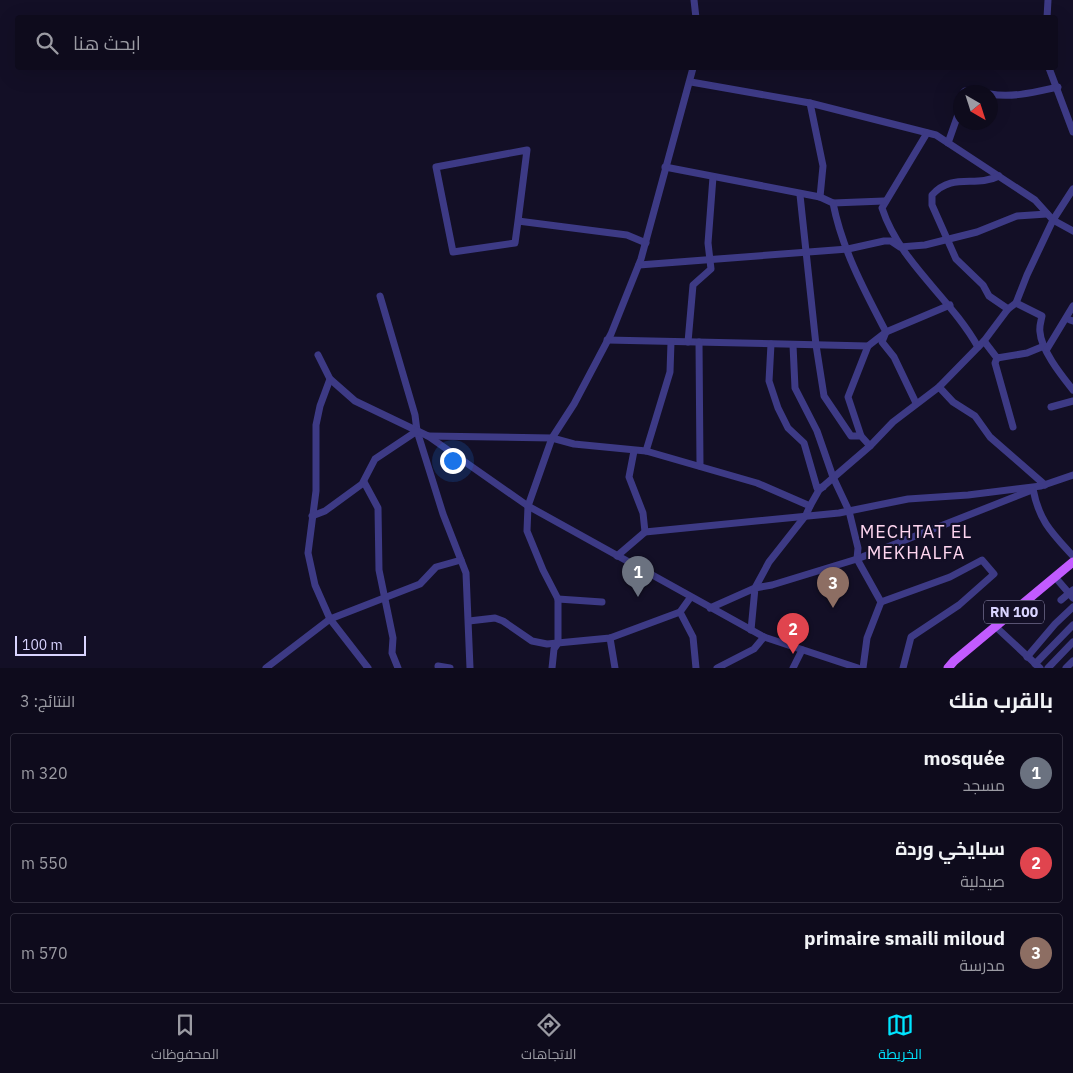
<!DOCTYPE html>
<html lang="ar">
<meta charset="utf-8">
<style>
body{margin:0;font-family:"IBM Plex Sans",Cairo,sans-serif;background:#1c1929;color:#f1f3f6;direction:rtl}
.compass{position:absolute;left:953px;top:85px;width:45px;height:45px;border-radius:50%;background:#0e0b1c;box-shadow:0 5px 20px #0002;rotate:141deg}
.scale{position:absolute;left:15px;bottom:12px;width:71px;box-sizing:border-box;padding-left:5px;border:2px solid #d9d4ff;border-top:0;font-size:14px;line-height:18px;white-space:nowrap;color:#d9d4ff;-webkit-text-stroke:4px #130f26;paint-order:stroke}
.you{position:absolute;left:452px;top:460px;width:18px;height:18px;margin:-12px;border:4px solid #fff;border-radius:50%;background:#1a73e8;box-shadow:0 0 0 8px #1a73e833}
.badge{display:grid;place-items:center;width:32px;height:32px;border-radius:50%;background:#00e5ff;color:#fff;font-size:16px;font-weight:700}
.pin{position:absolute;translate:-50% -41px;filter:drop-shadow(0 1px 2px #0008)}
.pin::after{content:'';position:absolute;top:26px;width:18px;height:15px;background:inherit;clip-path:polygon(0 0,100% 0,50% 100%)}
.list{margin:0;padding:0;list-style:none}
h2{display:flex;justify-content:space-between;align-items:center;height:65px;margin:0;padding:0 20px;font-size:21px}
h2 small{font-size:16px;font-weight:400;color:#9b9ba3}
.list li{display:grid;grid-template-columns:32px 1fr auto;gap:15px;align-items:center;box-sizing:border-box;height:80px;margin:0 10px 10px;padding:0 10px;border:1px solid #2e2b3b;border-radius:5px}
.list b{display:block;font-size:19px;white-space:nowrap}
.list p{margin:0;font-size:16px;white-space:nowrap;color:#9b9ba3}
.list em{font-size:16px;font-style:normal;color:#9b9ba3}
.icon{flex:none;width:28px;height:28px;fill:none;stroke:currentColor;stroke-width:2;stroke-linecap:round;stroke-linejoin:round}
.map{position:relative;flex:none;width:1073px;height:668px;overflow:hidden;direction:ltr}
.search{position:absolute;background:#0e0b1c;box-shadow:0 5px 20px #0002;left:15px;right:15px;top:15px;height:55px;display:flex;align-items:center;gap:12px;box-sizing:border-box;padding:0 18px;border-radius:5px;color:#9b9ba3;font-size:19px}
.sheet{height:335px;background:#0e0b1c}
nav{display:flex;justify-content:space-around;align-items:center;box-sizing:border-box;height:70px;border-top:1px solid #2e2b3b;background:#0e0b1c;font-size:14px;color:#9b9ba3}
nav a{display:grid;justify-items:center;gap:2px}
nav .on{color:#00e5ff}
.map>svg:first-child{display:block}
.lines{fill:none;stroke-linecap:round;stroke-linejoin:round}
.minor{stroke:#3d3a85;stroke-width:7}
.major{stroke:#c25bff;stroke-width:9}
.labels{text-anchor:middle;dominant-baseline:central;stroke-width:4.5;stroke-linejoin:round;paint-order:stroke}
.shield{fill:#130f26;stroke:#9e99be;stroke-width:1}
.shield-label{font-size:14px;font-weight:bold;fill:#d9d4ff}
.quarter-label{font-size:18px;letter-spacing:1px;fill:#ffd6f0;stroke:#130f26}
</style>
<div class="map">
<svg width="1073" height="668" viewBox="0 0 1073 668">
<rect width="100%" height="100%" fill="#130f26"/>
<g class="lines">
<g class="minor">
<path d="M 694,0 L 696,18"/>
<path d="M 1047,18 L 1048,0"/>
<path d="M 1049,68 L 1073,132"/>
<path d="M 691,82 L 810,103 L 936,135 L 1035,200 L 1053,220 L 1073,231"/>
<path d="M 964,92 L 965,91 L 976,92"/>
<path d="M 990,94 C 1013,98 1035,92 1058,87"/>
<path d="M 810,103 L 823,166 L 820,197"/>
<path d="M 927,133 L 882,208 C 900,263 950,297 978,347"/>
<path d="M 948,143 L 960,109"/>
<path d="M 665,167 L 820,197 L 833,203 L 884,201"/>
<path d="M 999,176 C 975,188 953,172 932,195 L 932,205 L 956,259 L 983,285 L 989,296 L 1008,309"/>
<path d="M 800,195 L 816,345 L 824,396 L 851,436 L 861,436 L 870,446"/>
<path d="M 833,203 C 842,249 864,290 886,332 L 882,342 L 894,357 L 916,403"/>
<path d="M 518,221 L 527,150 L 436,167 L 453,252 L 515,243 L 518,221 L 627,235 L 646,243"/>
<path d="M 639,265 L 848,249 L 884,241 L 891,241 L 900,247 L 925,245 L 977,232 L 1017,216 L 1047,214"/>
<path d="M 380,296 L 415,415 L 417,431 L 443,514 L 466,573 L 470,668"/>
<path d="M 1016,303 L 1042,316 C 1041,321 1039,327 1040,332 C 1041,350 1062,376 1073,390"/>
<path d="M 1070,320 L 1073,321"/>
<path d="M 607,340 L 868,346 L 886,332 L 950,305"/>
<path d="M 984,341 L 997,358 L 1027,353 L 1044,346"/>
<path d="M 688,342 L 693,285 L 711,269 L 708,243 L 713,177"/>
<path d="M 699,342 L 700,466"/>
<path d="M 771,344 L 769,381 L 778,408 L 788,428 L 804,443 L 817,488 L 823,487"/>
<path d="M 793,345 L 795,388 L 817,431 L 833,477 L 849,511 L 858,548 L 857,559 L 881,602 L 867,638 L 863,668"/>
<path d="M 1047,349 L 1073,306"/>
<path d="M 318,355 L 330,379 L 355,401 L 428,436 L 528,506 L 764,637 L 858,668"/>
<path d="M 997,358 L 995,363 L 1013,427"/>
<path d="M 330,379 L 320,406 L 316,425 L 316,491 L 308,553 L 315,585 L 330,619 L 368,668"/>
<path d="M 939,387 L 953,402 L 975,416 L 990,437 L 1045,485"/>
<path d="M 1051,407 L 1073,401"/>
<path d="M 428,436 L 552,438 L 574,444 L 646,451 L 757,483 L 810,506 L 806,515 L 769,562 L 755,588 L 710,608"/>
<path d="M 861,436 L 848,397 L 868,346"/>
<path d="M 634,451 L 629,477 L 643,513 L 645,532"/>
<path d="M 646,451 L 670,372 L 671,342"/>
<path d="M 364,482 L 378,508 L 379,570 L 393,638 L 392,653 L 398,668"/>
<path d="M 1033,489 C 1039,521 1052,533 1073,556"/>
<path d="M 810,506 L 819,490 L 870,446 L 893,422 L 939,387 L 984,341 L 1008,309 L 1016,303 L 1027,275 L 1053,220 L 1073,189"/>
<path d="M 312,516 L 325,511 L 362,484 L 375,459 L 417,431"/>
<path d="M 617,556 L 645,532 L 839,513 L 908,499 L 968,495 L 1041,486 L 1073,475"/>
<path d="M 1055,577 L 1073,598"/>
<path d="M 558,599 L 602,602"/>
<path d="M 1061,600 L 1073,590"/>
<path d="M 881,602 L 950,577 L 982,560 L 994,574 L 959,605 L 911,637 L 903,668"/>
<path d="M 680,612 L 693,637 L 696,668"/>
<path d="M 469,621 L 495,618 L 503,621 L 532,641 L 547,644 L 610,638 L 680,612 L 690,598"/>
<path d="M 996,627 L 1040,668"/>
<path d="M 751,630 L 755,588 L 772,585 L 857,559 L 1032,490"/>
<path d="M 610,638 L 615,668"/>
<path d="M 1027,657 L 1055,624 L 1073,607"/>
<path d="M 1035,664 L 1073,625"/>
<path d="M 438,666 L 450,668"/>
<path d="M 266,668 L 330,619 L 420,584 L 436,567 L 461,560"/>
<path d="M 552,668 L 554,649 L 558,643 L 558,599 L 543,570 L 527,531 L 528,506 L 552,438 L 574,404 L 611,334 L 641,259 L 693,68"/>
<path d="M 717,668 L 754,649 L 764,637"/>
<path d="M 793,668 L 802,650"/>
<path d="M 1048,668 L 1073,642"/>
<path d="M 1066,668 L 1073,661"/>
</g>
<path class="major" d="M 948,668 L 954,661 L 1073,562"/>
</g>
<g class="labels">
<rect class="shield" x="984" y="600.5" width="60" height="23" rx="4"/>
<g class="shield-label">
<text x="1014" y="612">RN 100</text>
</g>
<g class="quarter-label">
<text x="916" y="531">MECHTAT EL<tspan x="916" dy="21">MEKHALFA</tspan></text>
</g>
</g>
</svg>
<svg class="compass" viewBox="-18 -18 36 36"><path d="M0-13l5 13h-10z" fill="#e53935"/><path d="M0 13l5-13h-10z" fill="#9b9ba3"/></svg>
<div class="scale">100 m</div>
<div class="you"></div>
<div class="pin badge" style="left:638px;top:597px;background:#6b7280">1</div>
<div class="pin badge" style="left:793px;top:654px;background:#e0444e">2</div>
<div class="pin badge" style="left:833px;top:608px;background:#8d6e63">3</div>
<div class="search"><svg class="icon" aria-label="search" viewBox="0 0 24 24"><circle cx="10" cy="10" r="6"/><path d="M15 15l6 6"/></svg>ابحث هنا</div>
</div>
<section class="sheet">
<h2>بالقرب منك<small>النتائج: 3</small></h2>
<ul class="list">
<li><span class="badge" style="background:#6b7280">1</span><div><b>mosquée</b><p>مسجد</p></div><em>320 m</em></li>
<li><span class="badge" style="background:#e0444e">2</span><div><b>سبايخي وردة</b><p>صيدلية</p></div><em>550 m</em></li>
<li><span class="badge" style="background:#8d6e63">3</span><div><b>primaire smaili miloud</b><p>مدرسة</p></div><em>570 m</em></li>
</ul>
</section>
<nav>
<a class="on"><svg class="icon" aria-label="map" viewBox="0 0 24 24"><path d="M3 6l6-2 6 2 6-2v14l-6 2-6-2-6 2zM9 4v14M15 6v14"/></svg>الخريطة</a>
<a><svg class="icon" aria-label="directions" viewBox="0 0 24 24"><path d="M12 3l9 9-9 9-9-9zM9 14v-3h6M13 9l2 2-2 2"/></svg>الاتجاهات</a>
<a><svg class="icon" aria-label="saved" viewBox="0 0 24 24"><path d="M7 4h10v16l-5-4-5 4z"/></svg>المحفوظات</a>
</nav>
